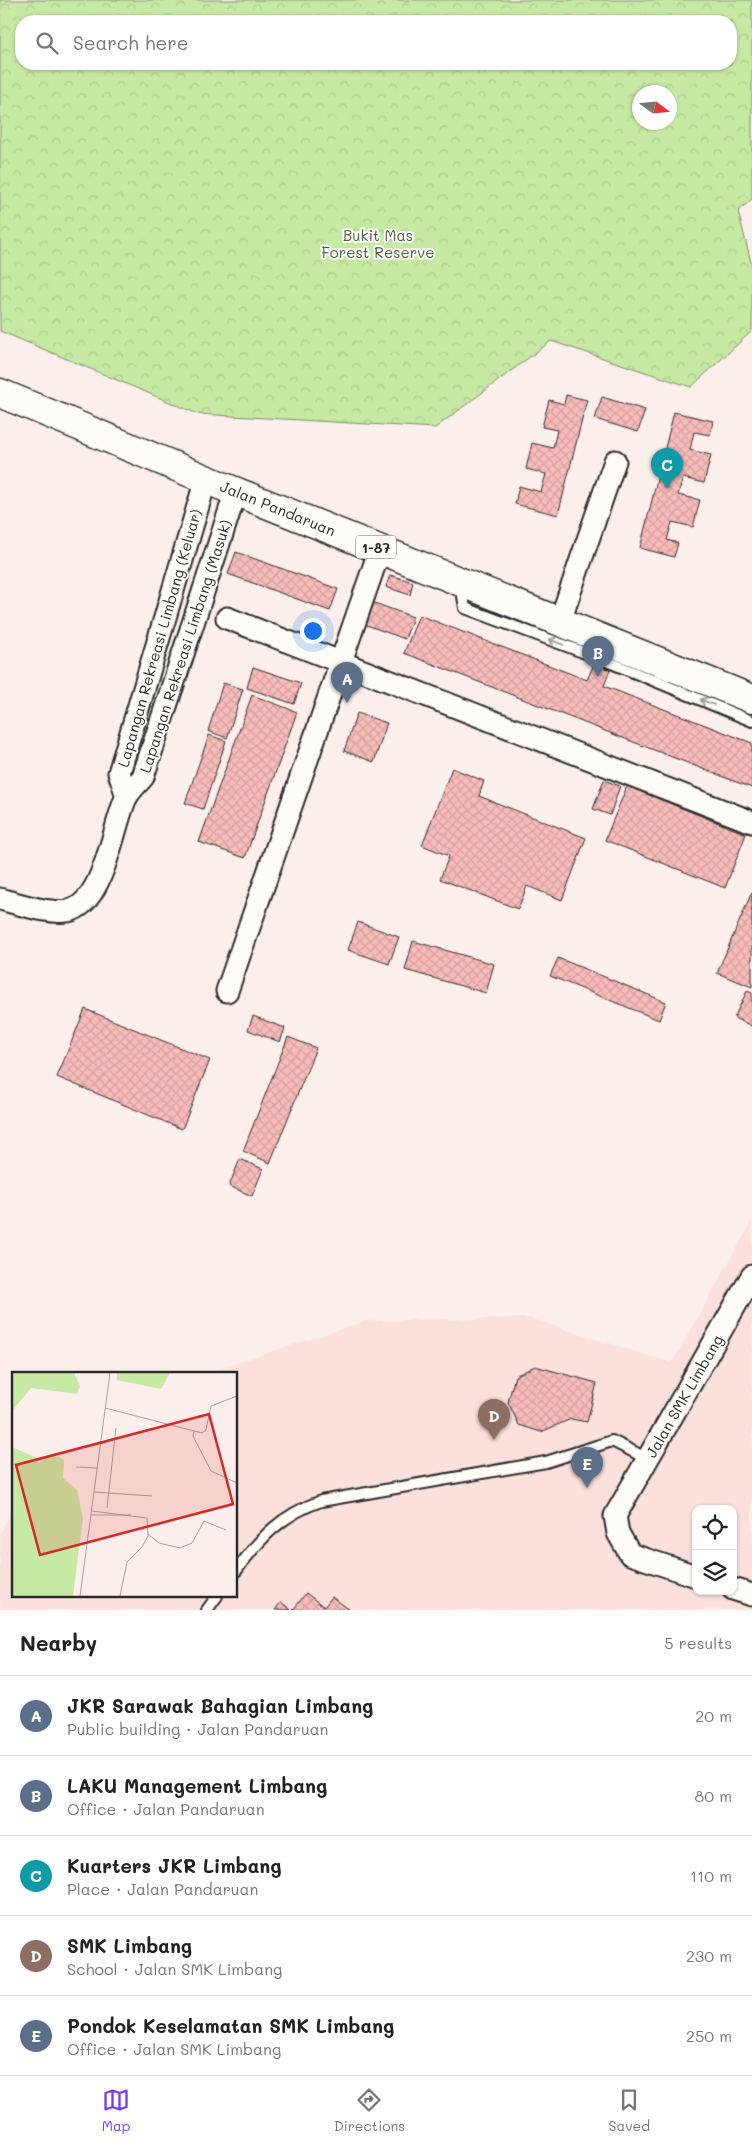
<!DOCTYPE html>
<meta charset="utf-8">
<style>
body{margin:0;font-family:Mali,sans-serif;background:#f6f6f6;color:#222}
.controls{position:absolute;right:15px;bottom:15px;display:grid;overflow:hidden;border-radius:10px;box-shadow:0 1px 4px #0004}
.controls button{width:45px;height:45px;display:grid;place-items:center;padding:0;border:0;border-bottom:1px solid #e0e0e0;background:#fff;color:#222;font:25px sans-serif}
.compass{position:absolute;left:632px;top:85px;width:45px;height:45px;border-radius:50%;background:#fff;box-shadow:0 1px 4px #0004;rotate:105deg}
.you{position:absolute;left:312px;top:630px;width:18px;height:18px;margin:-12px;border:4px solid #fff;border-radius:50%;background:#1a73e8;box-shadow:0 0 0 8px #1a73e833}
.badge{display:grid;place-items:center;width:32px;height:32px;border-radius:50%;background:#7c3aed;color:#fff;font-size:16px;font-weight:700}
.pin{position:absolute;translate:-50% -41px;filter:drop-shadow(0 1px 2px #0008)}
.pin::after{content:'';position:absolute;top:26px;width:18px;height:15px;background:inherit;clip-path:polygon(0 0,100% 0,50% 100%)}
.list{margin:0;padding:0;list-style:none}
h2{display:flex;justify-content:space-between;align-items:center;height:65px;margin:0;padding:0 20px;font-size:21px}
h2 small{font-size:16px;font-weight:400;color:#767676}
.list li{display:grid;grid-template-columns:32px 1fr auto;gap:15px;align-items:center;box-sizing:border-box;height:80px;padding:0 20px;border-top:1px solid #e0e0e0}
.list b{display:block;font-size:19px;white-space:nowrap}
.list p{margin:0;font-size:16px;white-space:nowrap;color:#767676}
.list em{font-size:16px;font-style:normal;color:#767676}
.icon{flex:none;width:28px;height:28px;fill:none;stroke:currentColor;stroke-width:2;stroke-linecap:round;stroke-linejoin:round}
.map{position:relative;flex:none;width:752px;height:1610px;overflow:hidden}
.search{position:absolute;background:#fff;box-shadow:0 1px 4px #0004;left:15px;right:15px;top:15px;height:55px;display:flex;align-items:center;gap:12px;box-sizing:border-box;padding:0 18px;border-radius:20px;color:#767676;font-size:19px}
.sheet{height:465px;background:#fff}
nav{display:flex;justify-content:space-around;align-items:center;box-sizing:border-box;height:70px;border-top:1px solid #e0e0e0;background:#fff;font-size:14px;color:#767676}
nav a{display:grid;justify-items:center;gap:2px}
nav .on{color:#7c3aed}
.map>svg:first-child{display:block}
.built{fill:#fbe0dc;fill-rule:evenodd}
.forest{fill:url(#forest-crowns);stroke:#788a67;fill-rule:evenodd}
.building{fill:url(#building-cross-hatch);stroke:#2b2b2b}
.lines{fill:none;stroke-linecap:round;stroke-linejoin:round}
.lane-casing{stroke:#2b2b2b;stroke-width:14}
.street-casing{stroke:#2b2b2b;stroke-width:25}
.highway-casing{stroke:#2b2b2b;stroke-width:31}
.lane{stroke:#fdfcf7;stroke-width:10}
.street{stroke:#fdfcf7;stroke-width:21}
.highway{stroke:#fdfcf7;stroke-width:28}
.oneway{stroke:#9e9e9b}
.labels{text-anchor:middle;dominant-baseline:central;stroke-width:4;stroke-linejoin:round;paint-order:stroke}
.shield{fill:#fdfcf7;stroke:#6a6a68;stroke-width:1}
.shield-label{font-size:14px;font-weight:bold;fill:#2b2b2b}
.park-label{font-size:15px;fill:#525b49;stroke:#fdfcf7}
.street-label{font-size:15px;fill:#2b2b2b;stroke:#fdfcf7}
.inset-road{fill:none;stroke:#a8a19e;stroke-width:1}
.view{fill:#d62828;fill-opacity:0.15;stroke:#d62828;stroke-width:2.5}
.inset-edge{fill:none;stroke:#2b2b2b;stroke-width:2.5}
</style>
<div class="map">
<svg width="752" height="1610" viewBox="0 0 752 1610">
<defs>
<pattern id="forest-crowns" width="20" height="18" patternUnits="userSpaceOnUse" patternTransform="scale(1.25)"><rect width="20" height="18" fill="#c6eaa3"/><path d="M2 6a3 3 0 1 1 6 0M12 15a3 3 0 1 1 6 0" fill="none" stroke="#aac98c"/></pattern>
<pattern id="building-cross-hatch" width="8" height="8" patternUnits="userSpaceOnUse" patternTransform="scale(1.25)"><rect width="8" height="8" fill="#f9bcba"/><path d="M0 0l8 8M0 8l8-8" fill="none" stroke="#d6a2a0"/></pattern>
</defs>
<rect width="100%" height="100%" fill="#fcefeb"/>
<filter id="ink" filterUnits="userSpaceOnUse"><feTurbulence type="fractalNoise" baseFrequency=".02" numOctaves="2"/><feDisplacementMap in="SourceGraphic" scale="10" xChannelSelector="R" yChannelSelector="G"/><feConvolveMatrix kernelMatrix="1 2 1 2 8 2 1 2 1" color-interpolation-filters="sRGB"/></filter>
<g filter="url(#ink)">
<path class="built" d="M 752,1221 L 752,1610 L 0,1610 L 0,1533 L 14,1507 L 14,1596 L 236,1596 L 236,1374 L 202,1374 L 366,1321 L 529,1318 L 672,1363 ZM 696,1509 L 733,1509 L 733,1591 L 696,1591 Z"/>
<path class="forest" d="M 0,0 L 752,0 L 752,199 L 738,211 L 752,266 L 752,331 L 691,387 L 551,341 L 435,428 L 198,414 L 0,331 ZM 21,21 L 731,21 L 731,64 L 21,64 ZM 640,92 L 670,92 L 670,122 L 640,122 Z"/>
<g class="building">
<path d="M 566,395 L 587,400 L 558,515 L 515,504 L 519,486 L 541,492 L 546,474 L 526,469 L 532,443 L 553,448 L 557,430 L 542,427 L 549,400 L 564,404 Z"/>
<path d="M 602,397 L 645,410 L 638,432 L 595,419 Z"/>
<path d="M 674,412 L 713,421 L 710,435 L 694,432 L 690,450 L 711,455 L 704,483 L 683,478 L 678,495 L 700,500 L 693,527 L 672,522 L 667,540 L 678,543 L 674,557 L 640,548 Z"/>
<path d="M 236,552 L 338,589 L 330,611 L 228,574 Z"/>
<path d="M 390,575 L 413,582 L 410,595 L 386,587 Z"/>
<path d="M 369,601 L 413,617 L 405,639 L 361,623 Z"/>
<path d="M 419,615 L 587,680 L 594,664 L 610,670 L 604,686 L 752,743 L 752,788 L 404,653 Z"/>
<path d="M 253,667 L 301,683 L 294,704 L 247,688 Z"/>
<path d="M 223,683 L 243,689 L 227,738 L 208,731 Z"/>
<path d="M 252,695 L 297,712 L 245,858 L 199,842 Z"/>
<path d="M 357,713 L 387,723 L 374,762 L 344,751 Z"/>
<path d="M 209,735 L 226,741 L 203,809 L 185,803 Z"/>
<path d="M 452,768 L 484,781 L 479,796 L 586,838 L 562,900 L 527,886 L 518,909 L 440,879 L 449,856 L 422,845 Z"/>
<path d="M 604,780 L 620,786 L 610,815 L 593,809 Z"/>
<path d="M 627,786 L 746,834 L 725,888 L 605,840 Z"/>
<path d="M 752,892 L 752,987 L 717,973 Z"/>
<path d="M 358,922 L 399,937 L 389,964 L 348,950 Z"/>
<path d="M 413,941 L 494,964 L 486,993 L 405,970 Z"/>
<path d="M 558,958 L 666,1002 L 659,1020 L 550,976 Z"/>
<path d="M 747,991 L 752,993 L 752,1026 L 734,1018 Z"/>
<path d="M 85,1009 L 210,1060 L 182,1129 L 57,1077 Z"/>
<path d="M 253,1016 L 285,1028 L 280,1042 L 248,1030 Z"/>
<path d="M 288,1037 L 316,1048 L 270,1163 L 243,1151 Z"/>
<path d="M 240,1159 L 263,1169 L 252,1196 L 229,1186 Z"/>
<path d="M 535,1366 L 597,1383 L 587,1422 L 571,1419 L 541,1432 L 519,1425 L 508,1402 L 515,1376 Z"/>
<path d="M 306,1593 L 324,1607 L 332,1597 L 350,1610 L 293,1610 Z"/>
<path d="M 281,1602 L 291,1610 L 275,1610 Z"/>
</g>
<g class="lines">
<g class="lane-casing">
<g id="lane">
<path d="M 461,585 L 465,608 L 604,660 L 752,721"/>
<path d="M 236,1571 C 261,1537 281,1515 321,1501 L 546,1462 L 612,1441 L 648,1459"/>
<path d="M 207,1610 L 217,1596"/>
</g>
</g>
<g class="street-casing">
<g id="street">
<path d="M 227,618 L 752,822"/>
<path d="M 560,621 L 615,461"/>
<path d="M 127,796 L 119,773 L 206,479"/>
<path d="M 0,899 C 19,904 49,914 68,911 C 104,904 113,826 126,798 C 130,790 138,783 143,777 L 236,491"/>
<path d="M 227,991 L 380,549"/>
<path d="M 696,1576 L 630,1554 L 618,1533 L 615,1516 L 752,1276"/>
<path d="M 733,1589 L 752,1595"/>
</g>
</g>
<g class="highway-casing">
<path id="highway" d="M 0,393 L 222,486 L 752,699"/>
</g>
<use href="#lane" class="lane"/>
<use href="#street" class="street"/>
<use href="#highway" class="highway"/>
</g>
<defs><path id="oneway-shaft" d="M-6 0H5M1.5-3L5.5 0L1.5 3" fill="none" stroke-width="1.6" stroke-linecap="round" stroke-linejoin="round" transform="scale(1.25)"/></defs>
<g class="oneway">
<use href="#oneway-shaft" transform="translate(556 642) rotate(-159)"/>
<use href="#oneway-shaft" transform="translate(707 702) rotate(-158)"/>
</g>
</g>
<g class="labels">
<rect class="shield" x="356" y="535.5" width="40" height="23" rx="4"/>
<g class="shield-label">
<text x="376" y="547">1-87</text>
</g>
<g class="park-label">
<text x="378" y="235">Bukit Mas<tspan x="378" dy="17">Forest Reserve</tspan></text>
</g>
<g class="street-label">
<text transform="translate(278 508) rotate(22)">Jalan Pandaruan</text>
<text transform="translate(159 638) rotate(-74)">Lapangan Rekreasi Limbang (Keluar)</text>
<text transform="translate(185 646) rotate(-72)">Lapangan Rekreasi Limbang (Masuk)</text>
<text transform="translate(684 1396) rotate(-60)">Jalan SMK Limbang</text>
</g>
</g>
<g transform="translate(12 1372)">
<rect width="225" height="225" fill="#fcefeb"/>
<path d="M 0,1 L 62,1 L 68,14 L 65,22 L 19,16 L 0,39 ZM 0,75 L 30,88 L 42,81 L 52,88 L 51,106 L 65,118 L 71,146 L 61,224 L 0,224 Z" fill="#c6eaa3"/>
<path d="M 105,1 L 158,1 L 149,17 L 105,8 Z" fill="#c6eaa3"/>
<path class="inset-road" d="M 93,36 L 190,61 L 194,58 L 199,34 L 225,24M 182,59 L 181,64 L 199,99 L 225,111M 64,95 L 85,96M 82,120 L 140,124M 95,136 L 104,56M 80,139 L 135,146 L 136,164 L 130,175 L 115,190 L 108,224M 79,143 L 119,143M 136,162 L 147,171 L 168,176 L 180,171 L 192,149 L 214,158M 68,224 L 98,1"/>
<path class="view" d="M 197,42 L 221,132 L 28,183 L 4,93 Z"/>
<rect width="225" height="225" class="inset-edge"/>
</g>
</svg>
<div class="controls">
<button><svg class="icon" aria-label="locate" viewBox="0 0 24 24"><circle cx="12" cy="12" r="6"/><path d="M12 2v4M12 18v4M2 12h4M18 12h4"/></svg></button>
<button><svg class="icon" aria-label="layers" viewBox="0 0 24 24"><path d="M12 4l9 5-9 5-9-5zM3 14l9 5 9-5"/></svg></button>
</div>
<svg class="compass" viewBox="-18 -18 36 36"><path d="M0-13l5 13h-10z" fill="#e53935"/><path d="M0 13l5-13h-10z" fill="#767676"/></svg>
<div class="you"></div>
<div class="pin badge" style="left:347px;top:703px;background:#5c6f8a">A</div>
<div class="pin badge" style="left:598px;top:677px;background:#5c6f8a">B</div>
<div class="pin badge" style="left:667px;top:489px;background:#0f9aa8">C</div>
<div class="pin badge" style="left:494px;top:1440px;background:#8d6e63">D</div>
<div class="pin badge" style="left:587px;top:1488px;background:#5c6f8a">E</div>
<div class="search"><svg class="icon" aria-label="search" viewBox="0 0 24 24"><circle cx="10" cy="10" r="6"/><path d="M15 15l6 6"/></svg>Search here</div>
</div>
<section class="sheet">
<h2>Nearby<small>5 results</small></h2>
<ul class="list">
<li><span class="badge" style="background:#5c6f8a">A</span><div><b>JKR Sarawak Bahagian Limbang</b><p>Public building · Jalan Pandaruan</p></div><em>20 m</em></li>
<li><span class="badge" style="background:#5c6f8a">B</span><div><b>LAKU Management Limbang</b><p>Office · Jalan Pandaruan</p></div><em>80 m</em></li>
<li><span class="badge" style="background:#0f9aa8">C</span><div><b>Kuarters JKR Limbang</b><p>Place · Jalan Pandaruan</p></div><em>110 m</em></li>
<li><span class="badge" style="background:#8d6e63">D</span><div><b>SMK Limbang</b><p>School · Jalan SMK Limbang</p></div><em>230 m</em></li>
<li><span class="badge" style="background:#5c6f8a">E</span><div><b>Pondok Keselamatan SMK Limbang</b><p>Office · Jalan SMK Limbang</p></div><em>250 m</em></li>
</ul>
</section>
<nav>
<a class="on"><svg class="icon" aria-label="map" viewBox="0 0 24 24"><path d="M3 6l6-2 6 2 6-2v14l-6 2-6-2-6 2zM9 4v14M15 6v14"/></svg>Map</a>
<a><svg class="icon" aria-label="directions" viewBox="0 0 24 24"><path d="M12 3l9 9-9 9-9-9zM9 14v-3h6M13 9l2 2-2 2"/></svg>Directions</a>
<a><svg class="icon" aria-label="saved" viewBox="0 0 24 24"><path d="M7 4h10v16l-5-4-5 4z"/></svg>Saved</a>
</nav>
